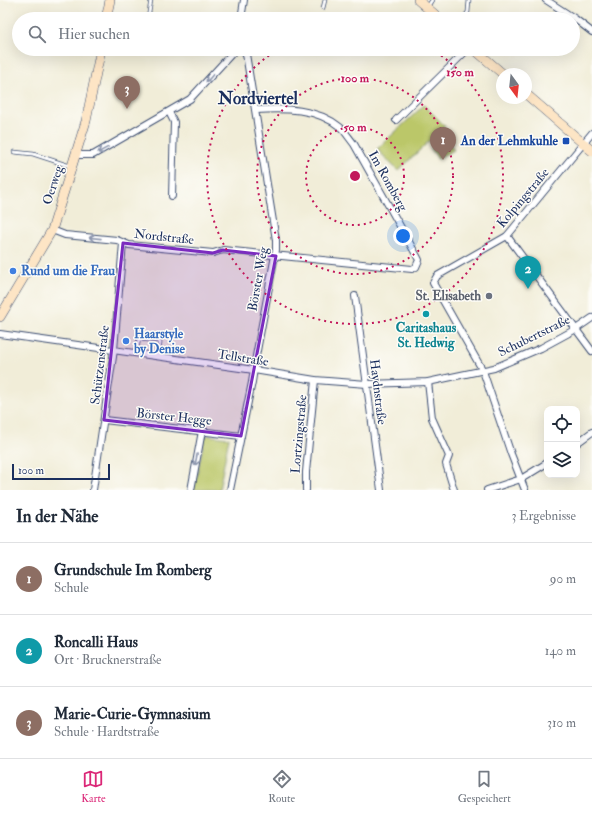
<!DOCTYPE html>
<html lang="de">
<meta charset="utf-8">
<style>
body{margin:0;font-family:"IM FELL Double Pica",serif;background:#f2f2f3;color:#1f2937}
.controls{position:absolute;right:12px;bottom:12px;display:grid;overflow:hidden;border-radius:8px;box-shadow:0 4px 16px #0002}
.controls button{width:36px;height:36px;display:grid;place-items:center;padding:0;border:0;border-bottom:1px solid #e0e1e3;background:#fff;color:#1f2937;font:20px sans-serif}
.compass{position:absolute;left:496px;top:68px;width:36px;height:36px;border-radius:50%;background:#fff;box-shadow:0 4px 16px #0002;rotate:165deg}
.scale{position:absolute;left:12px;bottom:10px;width:98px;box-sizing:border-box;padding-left:4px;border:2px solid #1b2f5e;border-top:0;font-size:11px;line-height:14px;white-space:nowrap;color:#1b2f5e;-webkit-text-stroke:3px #fdfcf7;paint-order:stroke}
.you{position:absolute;left:403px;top:236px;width:14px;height:14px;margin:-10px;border:3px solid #fff;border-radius:50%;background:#1a73e8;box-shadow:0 0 0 6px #1a73e833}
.badge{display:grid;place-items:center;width:26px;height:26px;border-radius:50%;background:#db2777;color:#fff;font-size:13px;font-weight:700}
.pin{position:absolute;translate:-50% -33px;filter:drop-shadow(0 1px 2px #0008)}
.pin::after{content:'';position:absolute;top:21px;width:14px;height:12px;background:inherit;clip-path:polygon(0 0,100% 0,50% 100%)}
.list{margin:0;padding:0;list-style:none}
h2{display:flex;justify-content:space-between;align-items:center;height:52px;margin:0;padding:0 16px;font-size:17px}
h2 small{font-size:13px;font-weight:400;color:#747a83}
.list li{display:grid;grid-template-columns:26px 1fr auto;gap:12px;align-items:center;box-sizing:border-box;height:72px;padding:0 16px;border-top:1px solid #e0e1e3}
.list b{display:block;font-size:15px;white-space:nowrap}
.list p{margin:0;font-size:13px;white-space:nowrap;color:#747a83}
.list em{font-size:13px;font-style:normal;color:#747a83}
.icon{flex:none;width:22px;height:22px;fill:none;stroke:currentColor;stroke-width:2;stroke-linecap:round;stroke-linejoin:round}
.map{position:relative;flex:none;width:592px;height:490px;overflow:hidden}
.search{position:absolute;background:#fff;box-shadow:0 4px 16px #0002;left:12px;right:12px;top:12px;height:44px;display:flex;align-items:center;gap:10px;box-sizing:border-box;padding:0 14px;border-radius:22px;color:#747a83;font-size:15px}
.sheet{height:268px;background:#fff}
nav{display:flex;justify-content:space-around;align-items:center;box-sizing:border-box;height:56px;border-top:1px solid #e0e1e3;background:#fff;font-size:11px;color:#747a83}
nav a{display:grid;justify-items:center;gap:2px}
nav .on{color:#db2777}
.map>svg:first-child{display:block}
.green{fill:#bbc769;stroke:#6b7b64}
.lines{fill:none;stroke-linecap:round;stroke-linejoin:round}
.service-casing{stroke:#3b4c70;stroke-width:4.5}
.minor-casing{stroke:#3b4c70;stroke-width:8}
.secondary-casing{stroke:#3b4c70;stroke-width:10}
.service{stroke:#fff;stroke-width:3}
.minor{stroke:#fff;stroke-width:6}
.secondary{stroke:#fde5c5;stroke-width:9}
.oneway{stroke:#8d97ae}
.marked{fill:#7b2cbf;fill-opacity:0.2;stroke:#7b2cbf;stroke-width:3;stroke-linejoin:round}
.ring{fill:none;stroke:#c2185b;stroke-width:2;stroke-dasharray:2 4}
.transit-dot{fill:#1a4fb4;stroke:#fdfcf7;stroke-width:1.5}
.shop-dot{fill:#3f7fe0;stroke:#fdfcf7;stroke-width:1.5}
.worship-dot{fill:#6b7280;stroke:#fdfcf7;stroke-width:1.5}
.culture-dot{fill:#0f9aa8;stroke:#fdfcf7;stroke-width:1.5}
.labels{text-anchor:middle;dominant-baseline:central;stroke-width:3;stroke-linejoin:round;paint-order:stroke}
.transit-label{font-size:13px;font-weight:bold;fill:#164399;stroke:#fdfcf7;text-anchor:end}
.street-label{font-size:13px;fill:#1b2f5e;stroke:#fdfcf7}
.shop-label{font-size:13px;font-weight:bold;fill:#366cbe;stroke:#fdfcf7;text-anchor:start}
.worship-label{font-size:13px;font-weight:bold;fill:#5b616d;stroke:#fdfcf7;text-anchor:end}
.culture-label{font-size:13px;font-weight:bold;fill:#0d838f;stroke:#fdfcf7}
.district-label{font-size:17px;font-weight:bold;fill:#1b2f5e;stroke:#fdfcf7}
.centre{fill:#c2185b;stroke:#fdfcf7;stroke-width:2}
.ring-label{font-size:12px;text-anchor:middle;font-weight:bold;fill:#c2185b;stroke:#fdfcf7;stroke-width:3;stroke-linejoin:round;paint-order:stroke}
</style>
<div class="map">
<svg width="592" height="490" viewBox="0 0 592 490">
<rect width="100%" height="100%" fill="#fdfcf7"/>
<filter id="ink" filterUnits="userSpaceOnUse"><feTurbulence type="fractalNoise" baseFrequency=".025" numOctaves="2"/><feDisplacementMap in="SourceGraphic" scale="8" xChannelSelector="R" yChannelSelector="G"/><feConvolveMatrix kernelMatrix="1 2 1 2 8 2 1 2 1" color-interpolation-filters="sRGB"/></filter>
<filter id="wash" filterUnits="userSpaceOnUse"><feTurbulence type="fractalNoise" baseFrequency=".012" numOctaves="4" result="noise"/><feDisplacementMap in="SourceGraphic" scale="16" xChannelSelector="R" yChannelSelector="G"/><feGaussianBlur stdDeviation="0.9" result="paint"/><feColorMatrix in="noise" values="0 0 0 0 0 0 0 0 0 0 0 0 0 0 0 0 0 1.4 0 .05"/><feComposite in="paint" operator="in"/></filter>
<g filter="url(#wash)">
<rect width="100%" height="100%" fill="#f1edd8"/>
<g class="green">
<path d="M 424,105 L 445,126 L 398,171 L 377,149 Z"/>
<path d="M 447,139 L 454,150 L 438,159 L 431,148 Z"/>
<path d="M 205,435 L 229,438 L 219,490 L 194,490 Z"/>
</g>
</g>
<g filter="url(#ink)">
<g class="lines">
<g class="service-casing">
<g id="service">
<path d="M 428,6 L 432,0"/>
<path d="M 323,8 L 325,0"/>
<path d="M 148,19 L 151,0"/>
<path d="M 463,19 L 468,12 L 469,0"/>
<path d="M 288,49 L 295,51"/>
<path d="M 246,54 L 257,49"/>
<path d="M 14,152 L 33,154 L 70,166"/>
<path d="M 136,353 L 139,339 L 158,341 L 160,342 L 160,344 L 158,356"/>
</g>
</g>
<g class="minor-casing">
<g id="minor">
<path d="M 546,0 L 574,18 L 592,32"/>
<path d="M 241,19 L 244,0"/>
<path d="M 169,112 L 174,122 L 172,196"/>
<path d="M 396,120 L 468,49"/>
<path d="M 76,155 L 93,155 L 190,99 L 236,49"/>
<path d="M 52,230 L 65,235 L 117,240 L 129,245 L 213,253 L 223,250 L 412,269 L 416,267 L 419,260 L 418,258 L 354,144 C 349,138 345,131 340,127 C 317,108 284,108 256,110"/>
<path d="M 507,236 L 592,351"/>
<path d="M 355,296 L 381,490"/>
<path d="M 0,334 L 254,370 L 315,380 L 367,384 L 428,382 L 494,368 L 541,348 L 576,329 L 592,318"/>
<path d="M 428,382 L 432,418 L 449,456 L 446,464 L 454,490"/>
<path d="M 104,420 L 241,436"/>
<path d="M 577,443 L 592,432"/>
<path d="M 93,490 L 114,350 L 123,243"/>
<path d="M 191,490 L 202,431"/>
<path d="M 230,490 L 252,382 L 256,356 L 276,250 L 276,240 L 246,54 L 242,49"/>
<path d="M 306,490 L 306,472 L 315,380"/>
<path d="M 487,490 L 521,479 L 547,463"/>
<path d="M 525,490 L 511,454 L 483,371 L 433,283 L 437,276 L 507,236 L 592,133"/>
</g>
</g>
<g class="secondary-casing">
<g id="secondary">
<path d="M 418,0 L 440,19"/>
<path d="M 106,19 L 110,0"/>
<path d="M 474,49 L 503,74"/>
<path d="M 526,94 L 592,151"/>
<path d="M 0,317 L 52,230 L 86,121 L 101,49"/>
</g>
</g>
<use href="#service" class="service"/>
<use href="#minor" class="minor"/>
<use href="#secondary" class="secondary"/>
</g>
<defs><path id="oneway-shaft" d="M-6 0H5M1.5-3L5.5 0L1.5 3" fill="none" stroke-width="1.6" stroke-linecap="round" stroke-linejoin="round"/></defs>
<g class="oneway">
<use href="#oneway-shaft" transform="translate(210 78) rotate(132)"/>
<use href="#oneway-shaft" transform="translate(103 150) rotate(151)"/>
<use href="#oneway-shaft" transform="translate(95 238) rotate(-174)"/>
<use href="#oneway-shaft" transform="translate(223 251) rotate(175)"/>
<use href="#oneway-shaft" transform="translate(196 460) rotate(101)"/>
</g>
</g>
<path class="marked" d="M 123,243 L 213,253 L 223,250 L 276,256 L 241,436 L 104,420 Z"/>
<g class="ring">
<circle cx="355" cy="176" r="49"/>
<circle cx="355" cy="176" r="98"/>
<path d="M431 49A148 148 0 1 1 279 49"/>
</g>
<rect class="transit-dot" x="562" y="137" width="8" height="8" rx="2"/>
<g class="shop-dot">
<circle cx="13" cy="271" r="4"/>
<circle cx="126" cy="341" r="4"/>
</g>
<circle class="worship-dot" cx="489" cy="296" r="4"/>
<circle class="culture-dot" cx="426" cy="314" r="4"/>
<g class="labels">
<g class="transit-label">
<text x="558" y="141">An der Lehmkuhle</text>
</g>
<g class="street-label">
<text transform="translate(388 181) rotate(61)">Im Romberg</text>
<text transform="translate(53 185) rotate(-72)">Oerweg</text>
<text transform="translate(523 198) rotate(-50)">Kolpingstraße</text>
<text transform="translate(164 237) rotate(6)">Nordstraße</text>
<text transform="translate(258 279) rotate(-80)">Börster Weg</text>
<text transform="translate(534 336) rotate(-26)">Schubertstraße</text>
<text transform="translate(243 358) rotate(9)">Tellstraße</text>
<text transform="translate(100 365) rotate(-83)">Schützenstraße</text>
<text transform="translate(378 392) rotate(83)">Haydnstraße</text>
<text transform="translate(174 417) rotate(6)">Börster Hegge</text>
<text transform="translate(299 434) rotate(-85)">Lortzingstraße</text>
</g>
<g class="shop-label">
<text x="21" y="271">Rund um die Frau</text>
<text x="134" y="334">Haarstyle<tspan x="134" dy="15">by Denise</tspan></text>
</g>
<g class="worship-label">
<text x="481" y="296">St. Elisabeth</text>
</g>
<g class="culture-label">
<text x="426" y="328">Caritashaus<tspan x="426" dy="15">St. Hedwig</tspan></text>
</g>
<g class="district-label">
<text x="258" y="98">Nordviertel</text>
</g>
</g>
<circle cx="355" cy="176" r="6" class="centre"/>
<g class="ring-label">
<text x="460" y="76">150 m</text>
<text x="355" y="82">100 m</text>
<text x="355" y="131">50 m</text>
</g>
</svg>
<div class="controls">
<button><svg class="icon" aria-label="locate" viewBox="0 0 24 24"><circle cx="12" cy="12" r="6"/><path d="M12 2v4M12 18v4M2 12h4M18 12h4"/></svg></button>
<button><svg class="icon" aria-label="layers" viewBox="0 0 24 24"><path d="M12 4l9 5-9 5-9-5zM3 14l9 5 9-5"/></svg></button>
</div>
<svg class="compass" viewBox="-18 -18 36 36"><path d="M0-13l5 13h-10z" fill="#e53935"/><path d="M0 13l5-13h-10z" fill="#747a83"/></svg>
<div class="scale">100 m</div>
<div class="you"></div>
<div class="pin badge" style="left:443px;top:160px;background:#8d6e63">1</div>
<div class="pin badge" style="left:528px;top:289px;background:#0f9aa8">2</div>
<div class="pin badge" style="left:127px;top:109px;background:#8d6e63">3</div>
<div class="search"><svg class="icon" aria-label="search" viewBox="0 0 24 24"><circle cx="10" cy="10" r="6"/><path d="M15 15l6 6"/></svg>Hier suchen</div>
</div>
<section class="sheet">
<h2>In der Nähe<small>3 Ergebnisse</small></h2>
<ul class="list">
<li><span class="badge" style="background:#8d6e63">1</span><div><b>Grundschule Im Romberg</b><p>Schule</p></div><em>90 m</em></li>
<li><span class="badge" style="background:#0f9aa8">2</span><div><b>Roncalli Haus</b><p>Ort · Brucknerstraße</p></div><em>140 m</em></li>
<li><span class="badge" style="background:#8d6e63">3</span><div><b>Marie-Curie-Gymnasium</b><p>Schule · Hardtstraße</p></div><em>310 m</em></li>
</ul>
</section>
<nav>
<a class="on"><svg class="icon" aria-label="map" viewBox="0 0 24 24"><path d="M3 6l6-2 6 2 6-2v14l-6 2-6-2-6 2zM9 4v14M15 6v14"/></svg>Karte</a>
<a><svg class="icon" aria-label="directions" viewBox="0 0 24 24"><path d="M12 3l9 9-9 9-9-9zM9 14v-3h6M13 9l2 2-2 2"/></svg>Route</a>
<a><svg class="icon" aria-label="saved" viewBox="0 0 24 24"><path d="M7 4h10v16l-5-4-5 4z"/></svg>Gespeichert</a>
</nav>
